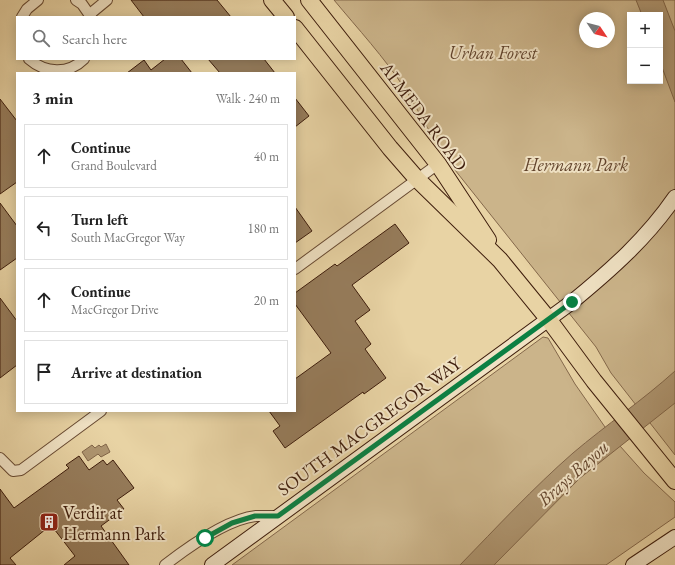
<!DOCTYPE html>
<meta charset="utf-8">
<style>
body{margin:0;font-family:"EB Garamond",serif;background:#f2f2f2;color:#222}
.controls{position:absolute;right:12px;top:12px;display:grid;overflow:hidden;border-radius:0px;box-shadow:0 2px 10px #0003}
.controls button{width:36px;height:36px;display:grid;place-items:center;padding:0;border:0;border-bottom:1px solid #e0e0e0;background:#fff;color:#222;font:20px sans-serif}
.compass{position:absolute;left:579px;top:12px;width:36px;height:36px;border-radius:50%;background:#fff;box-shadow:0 2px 10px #0003;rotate:125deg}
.stop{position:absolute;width:12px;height:12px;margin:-9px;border:3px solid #0b8043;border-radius:50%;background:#fff}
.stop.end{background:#0b8043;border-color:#fff;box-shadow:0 1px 4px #0008}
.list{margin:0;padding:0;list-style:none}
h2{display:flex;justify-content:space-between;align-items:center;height:52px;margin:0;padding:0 16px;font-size:17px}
h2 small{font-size:13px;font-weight:400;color:#767676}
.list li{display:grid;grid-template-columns:26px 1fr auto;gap:12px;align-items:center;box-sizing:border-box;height:64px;margin:0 8px 8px;padding:0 8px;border:1px solid #e0e0e0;border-radius:0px}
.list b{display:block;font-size:15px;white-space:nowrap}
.list p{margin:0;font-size:13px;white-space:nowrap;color:#767676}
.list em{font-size:13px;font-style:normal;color:#767676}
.icon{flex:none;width:22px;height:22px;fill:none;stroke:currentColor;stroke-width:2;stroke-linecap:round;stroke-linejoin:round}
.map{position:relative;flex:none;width:675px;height:565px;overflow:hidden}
.search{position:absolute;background:#fff;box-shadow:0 2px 10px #0003;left:16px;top:16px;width:280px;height:44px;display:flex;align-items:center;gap:10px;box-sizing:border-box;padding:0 14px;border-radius:0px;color:#767676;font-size:15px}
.panel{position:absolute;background:#fff;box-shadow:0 2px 10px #0003;left:16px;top:72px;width:280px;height:340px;border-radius:0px}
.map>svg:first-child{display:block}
.green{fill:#cbb48a;stroke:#84684b;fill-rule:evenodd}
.water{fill:#ae9570;stroke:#816548}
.building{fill:#967c5b;stroke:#3e1d0c}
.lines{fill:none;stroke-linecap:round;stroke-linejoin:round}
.minor-casing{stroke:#684a32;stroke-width:12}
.secondary-casing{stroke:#3e1d0c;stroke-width:16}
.primary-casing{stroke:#3e1d0c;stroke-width:18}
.minor{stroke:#f0e2c4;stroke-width:10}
.secondary{stroke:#f0e2c4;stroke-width:14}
.primary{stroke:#e8d3a4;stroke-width:16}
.route{stroke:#0b8043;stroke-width:5}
.labels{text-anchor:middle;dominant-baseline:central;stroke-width:4;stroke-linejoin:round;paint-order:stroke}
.park-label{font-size:18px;font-style:italic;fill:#61432c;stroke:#f0e2c4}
.street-label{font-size:18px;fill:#3e1d0c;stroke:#f0e2c4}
.poi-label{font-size:18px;fill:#3e1d0c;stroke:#f0e2c4;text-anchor:start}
.water-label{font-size:19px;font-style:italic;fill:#65472f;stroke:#f0e2c4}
</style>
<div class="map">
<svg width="675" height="565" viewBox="0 0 675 565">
<rect width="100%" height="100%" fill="#e8d3a4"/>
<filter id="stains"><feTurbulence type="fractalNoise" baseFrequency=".005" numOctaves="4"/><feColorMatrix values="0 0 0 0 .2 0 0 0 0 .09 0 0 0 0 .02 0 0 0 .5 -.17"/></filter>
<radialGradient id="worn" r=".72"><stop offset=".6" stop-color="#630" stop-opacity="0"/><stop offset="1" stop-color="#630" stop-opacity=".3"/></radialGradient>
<g class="green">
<path d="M 334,0 L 675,0 L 675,455 L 611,373 L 596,347 L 451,165 C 433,141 421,114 405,89 C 384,57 358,29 334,0 ZM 630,15 L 660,15 L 660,81 L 630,81 ZM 585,18 L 609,18 L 609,42 L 585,42 Z"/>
<path d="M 543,337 L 548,338 L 575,384 L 612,437 L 644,473 L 675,502 L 675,517 L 606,565 L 232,565 Z"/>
</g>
<g class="water">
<path d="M 636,0 L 663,0 L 675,31 L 675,102 L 660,62 L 660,15 L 642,15 Z"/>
<path d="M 675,371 L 675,403 L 580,478 L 494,565 L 460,565 C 497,527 533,488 573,453 C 606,425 643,400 675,371 Z"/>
<path d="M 106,444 L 110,452 L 101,457 L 98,454 L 88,461 L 82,452 L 92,445 L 95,448 L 99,445 L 101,447 Z"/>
</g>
<g class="building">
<path d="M 131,0 L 217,0 L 231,17 L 144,17 Z"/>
<path d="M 165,59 L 181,59 L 192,73 L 127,73 L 144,60 L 151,70 Z"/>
<path d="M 208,59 L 264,59 L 275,73 L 220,73 Z"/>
<path d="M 295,98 L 309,116 L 295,127 Z"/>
<path d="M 0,99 L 17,121 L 17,182 L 0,194 Z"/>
<path d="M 0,203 L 17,226 L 17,258 L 0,270 Z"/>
<path d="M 295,207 L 312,231 L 295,243 Z"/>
<path d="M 395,224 L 409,243 L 352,285 L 370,310 L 355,321 L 371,344 L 365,349 L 386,378 L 364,394 L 363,392 L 285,448 L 273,431 L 280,426 L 269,411 L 295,411 L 295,379 L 331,353 L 295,304 L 295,293 L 335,264 L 337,266 Z"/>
<path d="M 0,298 L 17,321 L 17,365 L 0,378 Z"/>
<path d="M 79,456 L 89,470 L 103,460 L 107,465 L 113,460 L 134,488 L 117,500 L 124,509 L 101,526 L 129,565 L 64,565 L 75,556 L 51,525 L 10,558 L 16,565 L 0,565 L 0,489 L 14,508 L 69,468 L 66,465 Z"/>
</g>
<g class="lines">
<g class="minor-casing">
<g id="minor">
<path d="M 76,0 L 82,4 L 91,17"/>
<path d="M 90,14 L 107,0"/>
<path d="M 22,17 L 27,9 L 38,0"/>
<path d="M 29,59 C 45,73 68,75 84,59"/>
<path d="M 295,269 L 438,164"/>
<path d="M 0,458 L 13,471 L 21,470 L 101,411"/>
<path d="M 165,565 C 187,548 228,519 256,516 C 263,516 271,516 278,516"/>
</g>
</g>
<g class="secondary-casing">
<g id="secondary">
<path d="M 212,565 L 572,302 C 611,270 647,238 675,197"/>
<path d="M 633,565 L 675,537"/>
</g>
</g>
<g class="primary-casing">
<g id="primary">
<path d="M 272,0 L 286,17"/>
<path d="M 309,0 L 438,164 L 488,240"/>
<path d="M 295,28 L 390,148 L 417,179 L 500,260 L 549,320 L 594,381 L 675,481"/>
</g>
</g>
<use href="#minor" class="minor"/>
<use href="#secondary" class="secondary"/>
<use href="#primary" class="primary"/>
</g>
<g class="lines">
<path class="route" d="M 205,538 L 232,523 L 255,516 L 278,516 L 572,302"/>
</g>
<defs>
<g id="building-square" transform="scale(1)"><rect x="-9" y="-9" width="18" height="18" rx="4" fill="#8f2418" stroke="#f0e2c4"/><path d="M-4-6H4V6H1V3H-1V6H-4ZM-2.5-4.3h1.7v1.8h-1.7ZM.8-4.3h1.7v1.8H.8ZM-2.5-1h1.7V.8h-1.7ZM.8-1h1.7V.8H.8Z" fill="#fff"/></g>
</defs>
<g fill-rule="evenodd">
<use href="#building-square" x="49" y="522"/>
</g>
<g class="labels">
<g class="park-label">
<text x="493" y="52">Urban Forest</text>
<text x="576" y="164">Hermann Park</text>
</g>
<g class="street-label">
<text transform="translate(424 116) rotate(53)">ALMEDA ROAD</text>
<text transform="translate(369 426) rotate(-36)">SOUTH MACGREGOR WAY</text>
</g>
<g class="poi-label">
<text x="63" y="512">Verdir at<tspan x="63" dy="21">Hermann Park</tspan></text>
</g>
<g class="water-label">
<text transform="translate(573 473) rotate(-42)">Brays Bayou</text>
</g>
</g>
<rect width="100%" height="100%" filter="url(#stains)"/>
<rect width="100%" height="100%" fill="url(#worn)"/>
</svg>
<div class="controls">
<button>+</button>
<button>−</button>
</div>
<svg class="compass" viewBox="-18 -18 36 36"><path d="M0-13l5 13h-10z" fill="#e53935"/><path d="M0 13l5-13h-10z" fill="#767676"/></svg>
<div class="stop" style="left:205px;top:538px"></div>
<div class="stop end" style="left:572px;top:302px"></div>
<div class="search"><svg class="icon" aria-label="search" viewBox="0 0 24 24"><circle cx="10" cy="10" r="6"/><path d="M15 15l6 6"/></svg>Search here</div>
<section class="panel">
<h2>3 min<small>Walk · 240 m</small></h2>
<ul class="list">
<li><svg class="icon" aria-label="ahead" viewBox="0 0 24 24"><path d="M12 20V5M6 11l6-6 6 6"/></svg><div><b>Continue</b><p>Grand Boulevard</p></div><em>40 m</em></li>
<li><svg class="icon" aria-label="left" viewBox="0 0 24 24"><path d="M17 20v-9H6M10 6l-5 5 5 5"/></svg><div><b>Turn left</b><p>South MacGregor Way</p></div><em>180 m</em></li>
<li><svg class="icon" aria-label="ahead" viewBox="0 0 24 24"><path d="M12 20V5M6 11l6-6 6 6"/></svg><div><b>Continue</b><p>MacGregor Drive</p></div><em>20 m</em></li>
<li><svg class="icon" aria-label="arrive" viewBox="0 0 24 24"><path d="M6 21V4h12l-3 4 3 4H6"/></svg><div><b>Arrive at destination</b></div></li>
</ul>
</section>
</div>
